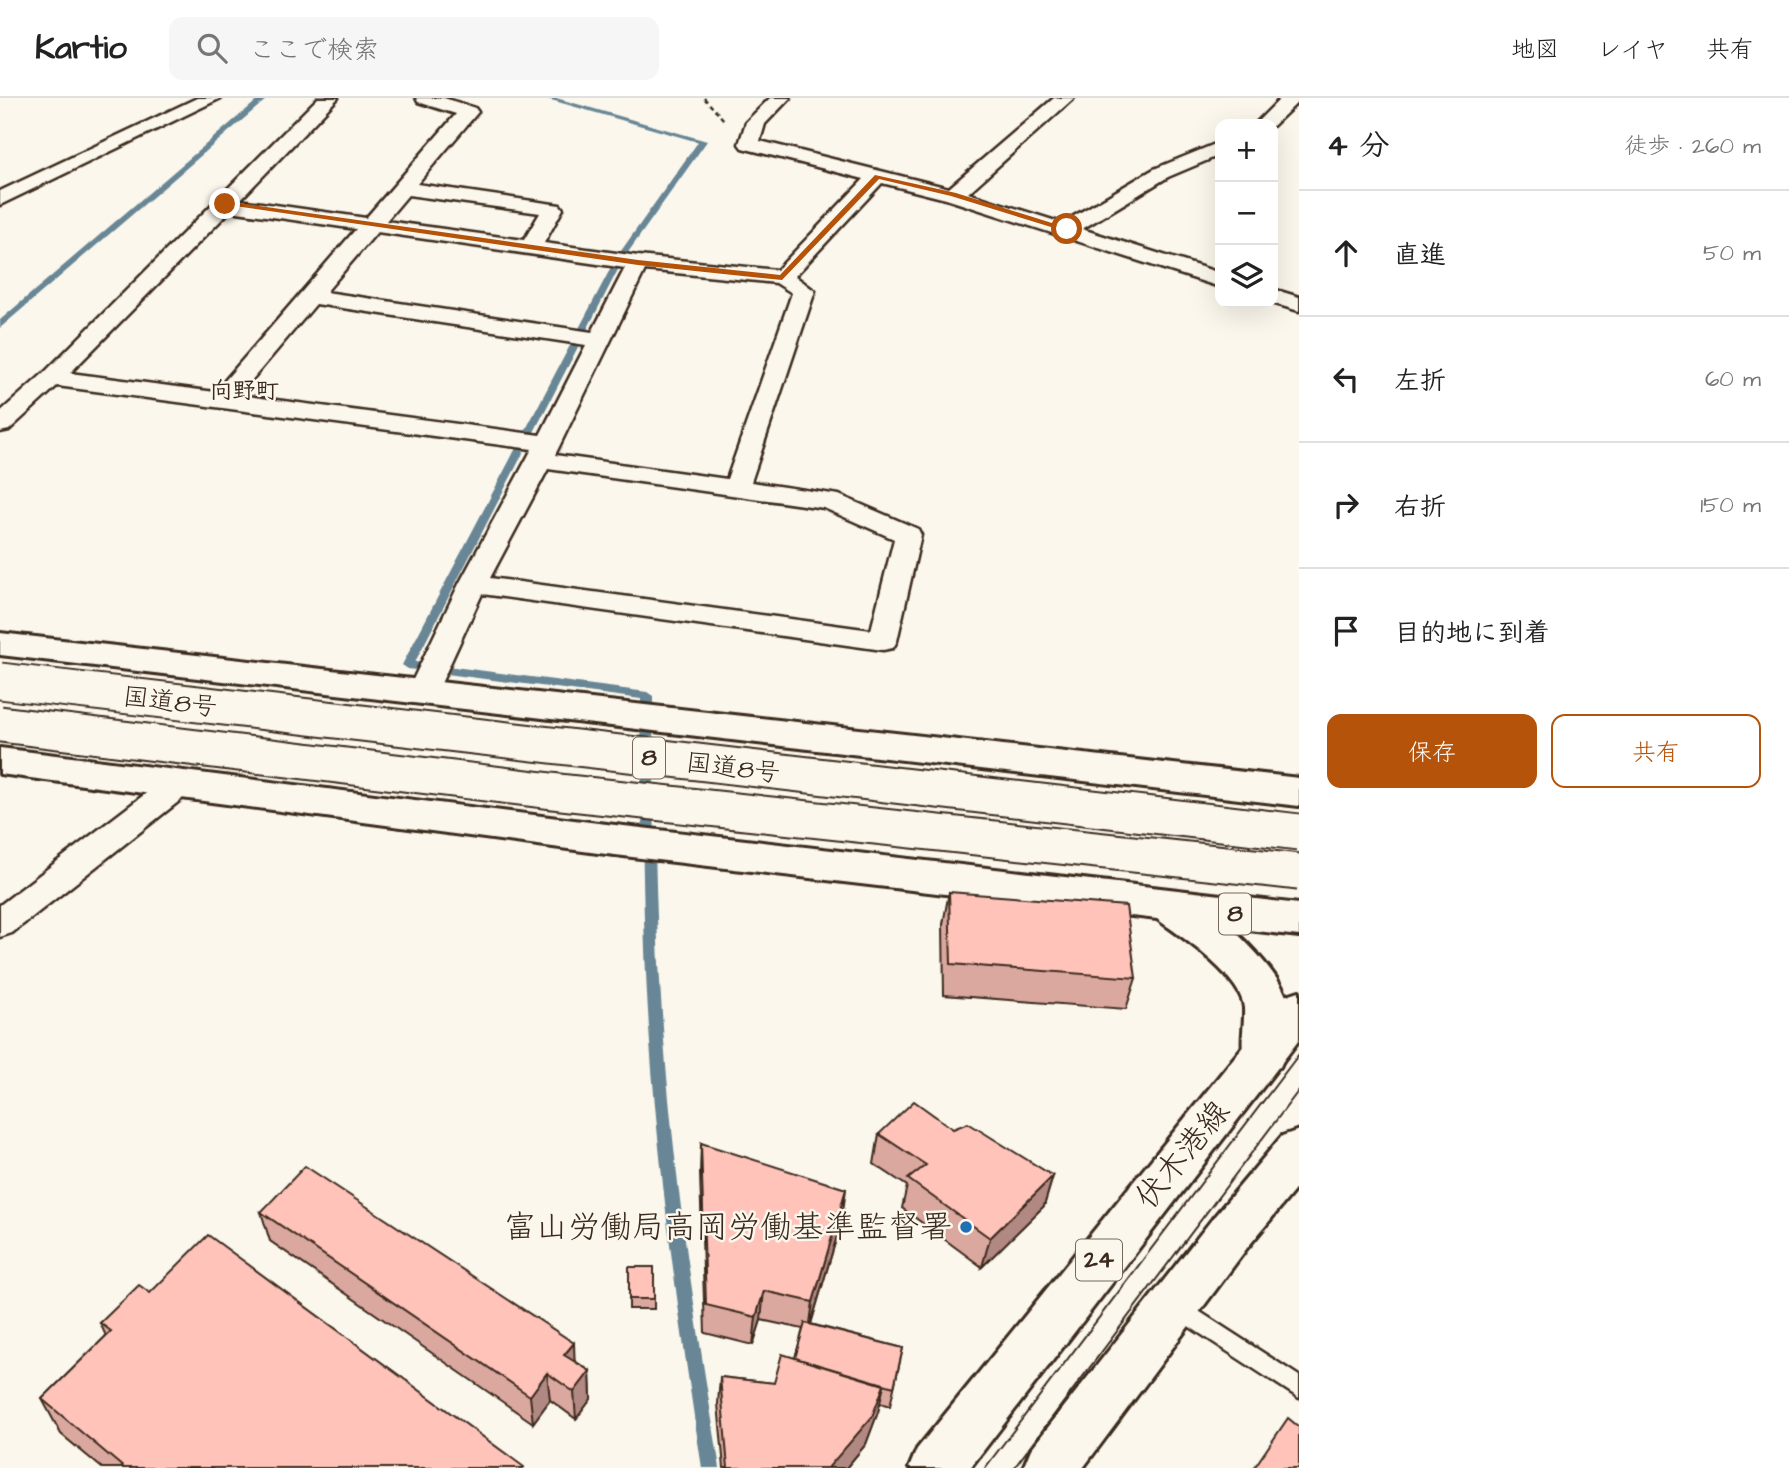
<!DOCTYPE html>
<html lang="ja">
<meta charset="utf-8">
<style>
body{margin:0;font-family:"Architects Daughter","Klee One",sans-serif;background:#f6f6f6;color:#222}
.controls{position:absolute;right:21px;top:21px;display:grid;overflow:hidden;border-radius:14px;box-shadow:0 7px 28px #0002}
.controls button{width:63px;height:63px;display:grid;place-items:center;padding:0;border:0;border-bottom:2px solid #e0e0e0;background:#fff;color:#222;font:35px sans-serif}
.stop{position:absolute;width:21px;height:21px;margin:-16px;border:5px solid #b45309;border-radius:50%;background:#fff}
.stop.end{background:#b45309;border-color:#fff;box-shadow:0 2px 7px #0008}
.list{margin:0;padding:0;list-style:none}
h2{display:flex;justify-content:space-between;align-items:center;height:91px;margin:0;padding:0 28px;font-size:30px}
h2 small{font-size:23px;font-weight:400;color:#767676}
.list li{display:grid;grid-template-columns:46px 1fr auto;gap:21px;align-items:center;box-sizing:border-box;height:126px;padding:0 28px;border-top:2px solid #e0e0e0}
.list b{display:block;font-size:26px;white-space:nowrap}
.list em{font-size:23px;font-style:normal;color:#767676}
.actions{display:flex;gap:14px;padding:21px 28px}
.actions a{flex:1;padding:16px 0;border:2px solid #b45309;border-radius:14px;text-align:center;font-size:24px;color:#b45309}
.actions .main{background:#b45309;color:#fff}
.icon{flex:none;width:38px;height:38px;fill:none;stroke:currentColor;stroke-width:2;stroke-linecap:round;stroke-linejoin:round}
.map{position:relative;flex:none;width:1299px;height:1370px;overflow:hidden}
header{display:flex;align-items:center;gap:42px;box-sizing:border-box;height:98px;padding:0 35px;background:#fff;border-bottom:2px solid #e0e0e0}
header strong{font-size:33px}
nav{display:flex;gap:38px;margin-inline-start:auto;font-size:24px}
.search{width:490px;height:63px;background:#f6f6f6;display:flex;align-items:center;gap:18px;box-sizing:border-box;padding:0 24px;border-radius:14px;color:#767676;font-size:26px}
main{display:flex}
aside{flex:1;background:#fff}
.map>svg:first-child{display:block}
.lines{fill:none;stroke-linecap:round;stroke-linejoin:round}
.stream{fill:#678695;fill-rule:evenodd}
.service-casing{stroke:#3b2a1e;stroke-width:5}
.minor-casing{stroke:#3b2a1e;stroke-width:5}
.primary-casing{stroke:#3b2a1e;stroke-width:6}
.trunk-casing{stroke:#3b2a1e;stroke-width:6}
.path{stroke:#3b2a1e;stroke-width:2.5;stroke-dasharray:4.5 3.5;stroke-linecap:butt}
.service{fill:#fbf7ec;fill-rule:evenodd}
.minor{fill:#fbf7ec;fill-rule:evenodd}
.primary{fill:#fbf7ec;fill-rule:evenodd}
.trunk{fill:#fbf7ec;fill-rule:evenodd}
.tram{stroke:#3b2a1e;stroke-width:2}
.trunk-bridge-casing{stroke:#3b2a1e;stroke-width:39;stroke-linecap:butt}
.trunk-bridge{stroke:#fbf7ec;stroke-width:35}
.wall{fill:#dba8a0;stroke:#3b2a1e;stroke-width:2}
.shaded-wall{fill:#b28882;stroke:#3b2a1e;stroke-width:2}
.building{fill:#ffc3ba;stroke:#3b2a1e;stroke-width:2}
.route{fill:#b45309}
.poi-dot{fill:#1f6fb2;stroke:#fbf7ec;stroke-width:2.5}
.labels{text-anchor:middle;dominant-baseline:central;stroke-width:5;stroke-linejoin:round;paint-order:stroke}
.far-neighbourhood-label{font-size:23px;font-weight:bold;fill:#3b2a1e;stroke:#fbf7ec}
.shield{fill:#fbf7ec;stroke:#75685c;stroke-width:2}
.shield-label{font-size:24px;font-weight:bold;fill:#3b2a1e}
.street-label{font-size:26px;fill:#3b2a1e;stroke:#fbf7ec}
.near-street-label{font-size:32px;fill:#3b2a1e;stroke:#fbf7ec}
.near-poi-label{font-size:32px;fill:#3b2a1e;stroke:#fbf7ec;text-anchor:end}
</style>
<header>
<strong>Kartio</strong>
<div class="search"><svg class="icon" aria-label="search" viewBox="0 0 24 24"><circle cx="10" cy="10" r="6"/><path d="M15 15l6 6"/></svg>ここで検索</div>
<nav><a>地図</a><a>レイヤ</a><a>共有</a></nav>
</header>
<main>
<div class="map">
<svg width="1299" height="1370" viewBox="0 0 1299 1370">
<rect width="100%" height="100%" fill="#fbf7ec"/>
<filter id="ink" filterUnits="userSpaceOnUse"><feTurbulence type="fractalNoise" baseFrequency=".0143" numOctaves="2"/><feDisplacementMap in="SourceGraphic" scale="14" xChannelSelector="R" yChannelSelector="G"/><feConvolveMatrix kernelMatrix="1 2 1 2 8 2 1 2 1" color-interpolation-filters="sRGB"/></filter>
<g filter="url(#ink)">
<g class="lines">
<g class="stream">
<path d="M 260,0 L 268,0 L 0,230 L 0,222 Z"/>
<path d="M 544,0 L 556,0 L 707,43 L 624,160 L 415,564 L 647,594 L 653,598 C 654,713 655,828 664,943 C 675,1086 696,1228 720,1370 L 702,1370 C 680,1229 660,1087 650,945 C 642,831 642,716 641,601 L 408,571 L 402,567 L 616,160 L 698,44 Z"/>
</g>
<g class="service-casing">
<path id="service" d="M 1177,1199 L 1299,1278 L 1299,1300 L 1170,1216 L 1167,1209 L 1170,1202 Z"/>
</g>
<g class="minor-casing">
<g id="minor">
<path d="M 197,0 L 221,0 L 0,107 L 0,93 Z"/>
<path d="M 318,0 L 338,0 L 240,102 L 366,120 L 456,16 L 418,4 L 416,0 L 444,0 L 475,10 L 478,14 L 417,86 L 560,107 L 563,111 L 544,145 L 638,158 L 777,172 L 864,81 L 742,50 L 739,46 L 746,24 L 770,0 L 790,0 L 765,26 L 760,43 L 949,90 L 1054,0 L 1074,0 L 968,95 L 1062,125 L 1154,71 L 1220,44 L 1220,57 L 1168,79 L 1082,131 L 1220,175 L 1220,189 L 946,101 L 882,85 L 795,178 L 815,193 L 751,384 L 839,397 L 918,431 L 921,437 L 897,543 L 893,550 L 883,552 L 482,496 L 438,592 L 434,599 L 423,602 L 412,599 L 408,592 L 459,486 L 532,351 L 57,288 L 9,332 L 0,334 L 0,314 L 44,275 ZM 408,97 L 540,115 L 524,142 L 386,123 ZM 230,113 L 356,131 L 215,294 L 70,275 ZM 377,134 L 625,170 L 592,234 L 326,194 ZM 645,172 L 776,185 L 792,195 L 727,381 L 555,357 ZM 316,206 L 586,247 L 540,337 L 239,297 ZM 548,371 L 824,410 L 894,441 L 871,532 L 490,480 Z"/>
<path d="M 1281,0 L 1299,0 L 1299,3 L 1273,28 L 1255,26 Z"/>
<path d="M 1273,191 L 1299,199 L 1299,213 L 1272,205 Z"/>
<path d="M 181,674 L 192,677 L 197,685 L 192,693 L 12,835 L 0,839 L 0,807 L 170,677 Z"/>
</g>
</g>
<g class="primary-casing">
<g id="primary">
<path d="M 1299,893 L 1299,942 L 970,1370 L 909,1370 L 917,1351 L 1284,898 Z"/>
<path d="M 1299,1032 L 1299,1087 L 1247,1150 L 1083,1370 L 1023,1370 L 1031,1351 L 1213,1120 L 1282,1038 Z"/>
</g>
</g>
<g class="trunk-casing">
<g id="trunk">
<path d="M 0,535 L 1299,680 L 1299,708 L 0,557 Z"/>
<path d="M 0,650 L 598,725 L 1299,806 L 1299,838 L 1231,830 C 1249,846 1282,880 1288,904 C 1292,923 1288,953 1280,969 L 1264,974 L 1248,969 C 1238,949 1245,931 1244,910 C 1242,879 1181,838 1157,821 L 598,755 L 0,676 Z"/>
</g>
</g>
<path class="path" d="M 704,0 L 725,23"/>
<use href="#service" class="service"/>
<use href="#minor" class="minor"/>
<use href="#primary" class="primary"/>
<use href="#trunk" class="trunk"/>
<g class="tram">
<path d="M 985,1370 L 1299,956"/>
<path d="M 1014,1370 L 1299,992"/>
</g>
<g class="trunk-bridge-casing">
<g id="trunk-bridge">
<path d="M 0,583 L 1299,734"/>
<path d="M 0,626 L 560,694 L 1299,774"/>
</g>
</g>
<use href="#trunk-bridge" class="trunk-bridge"/>
</g>
<g class="wall">
<path d="M 949,794 L 1136,880 L 1126,911 L 944,897 L 943,826 Z"/>
<path d="M 953,1031 L 1053,1078 L 1044,1108 L 982,1169 L 902,1110 L 907,1088 L 874,1066 L 879,1036 Z"/>
<path d="M 701,1045 L 842,1121 L 811,1226 L 903,1250 L 890,1308 L 880,1305 L 878,1314 L 866,1346 L 846,1370 L 724,1370 L 718,1306 L 720,1279 L 774,1285 L 795,1260 L 803,1231 L 761,1222 L 753,1247 L 705,1235 L 700,1075 Z"/>
<path d="M 261,1114 L 575,1263 L 590,1273 L 591,1301 L 576,1321 L 550,1302 L 533,1325 L 270,1143 Z"/>
<rect x="629" y="1169" width="25" height="42"/>
<path d="M 150,1195 L 524,1370 L 102,1370 L 61,1336 L 42,1301 L 106,1238 L 100,1225 Z"/>
</g>
<g class="shaded-wall">
<path d="M 1053,1078 L 1044,1108 L 982,1169 L 990,1140 Z"/>
<path d="M 846,1091 L 842,1121 L 809,1232 L 813,1204 Z"/>
<path d="M 764,1193 L 761,1222 L 753,1247 L 756,1219 Z"/>
<path d="M 574,1245 L 575,1273 L 564,1257 Z"/>
<path d="M 590,1273 L 591,1301 L 576,1321 L 574,1294 Z"/>
<path d="M 547,1275 L 550,1302 L 533,1325 L 530,1298 Z"/>
<path d="M 884,1287 L 878,1314 L 866,1346 L 846,1370 L 828,1370 Z"/>
</g>
<g class="building">
<path d="M 949,794 L 1126,808 L 1136,880 L 951,866 Z"/>
<path d="M 914,1003 L 953,1031 L 968,1025 L 1053,1078 L 990,1140 L 908,1081 L 926,1067 L 879,1036 Z"/>
<path d="M 701,1045 L 846,1091 L 813,1204 L 764,1193 L 756,1219 L 706,1207 Z"/>
<path d="M 305,1068 L 574,1245 L 564,1257 L 590,1273 L 574,1294 L 547,1275 L 530,1298 L 261,1114 Z"/>
<path d="M 208,1137 L 524,1369 L 523,1370 L 124,1370 L 42,1301 L 111,1233 L 100,1225 L 139,1187 L 150,1195 Z"/>
<rect x="629" y="1169" width="25" height="32"/>
<path d="M 805,1225 L 903,1250 L 894,1289 L 795,1260 Z"/>
<path d="M 782,1256 L 884,1287 L 872,1319 L 828,1370 L 728,1370 L 720,1279 L 774,1285 Z"/>
<path d="M 1288,1320 L 1299,1329 L 1299,1370 L 1254,1370 Z"/>
</g>
</g>
<path class="route" d="M 875,77 L 956,95 L 1071,131 L 1064,133 L 951,98 L 879,81 L 782,182 L 638,167 L 221,106 L 225,103 L 638,162 L 780,177 Z"/>
<circle class="poi-dot" cx="966" cy="1129" r="7"/>
<g class="labels">
<g class="far-neighbourhood-label">
<text x="244" y="293">向野町</text>
</g>
<g class="shield">
<rect x="633" y="639.5" width="32" height="41" rx="5"/>
<rect x="1219" y="795.5" width="32" height="41" rx="5"/>
<rect x="1076" y="1141.5" width="46" height="41" rx="5"/>
</g>
<g class="shield-label">
<text x="649" y="660">8</text>
<text x="1235" y="816">8</text>
<text x="1099" y="1162">24</text>
</g>
<g class="street-label">
<text transform="translate(170 604) rotate(7)">国道8号</text>
<text transform="translate(733 670) rotate(7)">国道8号</text>
</g>
<g class="near-street-label">
<text transform="translate(1183 1057) rotate(-51)">伏木港線</text>
</g>
<g class="near-poi-label">
<text x="952" y="1129">富山労働局高岡労働基準監督署</text>
</g>
</g>
</svg>
<div class="controls">
<button>+</button>
<button>−</button>
<button><svg class="icon" aria-label="layers" viewBox="0 0 24 24"><path d="M12 4l9 5-9 5-9-5zM3 14l9 5 9-5"/></svg></button>
</div>
<div class="stop" style="left:1067px;top:131px"></div>
<div class="stop end" style="left:225px;top:106px"></div>
</div>
<aside>
<h2>4 分<small>徒歩 · 260 m</small></h2>
<ul class="list">
<li><svg class="icon" aria-label="ahead" viewBox="0 0 24 24"><path d="M12 20V5M6 11l6-6 6 6"/></svg><div><b>直進</b></div><em>50 m</em></li>
<li><svg class="icon" aria-label="left" viewBox="0 0 24 24"><path d="M17 20v-9H6M10 6l-5 5 5 5"/></svg><div><b>左折</b></div><em>60 m</em></li>
<li><svg class="icon" aria-label="right" viewBox="0 0 24 24"><path d="M7 20v-9h11M14 6l5 5-5 5"/></svg><div><b>右折</b></div><em>150 m</em></li>
<li><svg class="icon" aria-label="arrive" viewBox="0 0 24 24"><path d="M6 21V4h12l-3 4 3 4H6"/></svg><div><b>目的地に到着</b></div></li>
</ul>
<div class="actions"><a class="main">保存</a><a>共有</a></div>
</aside>
</main>
